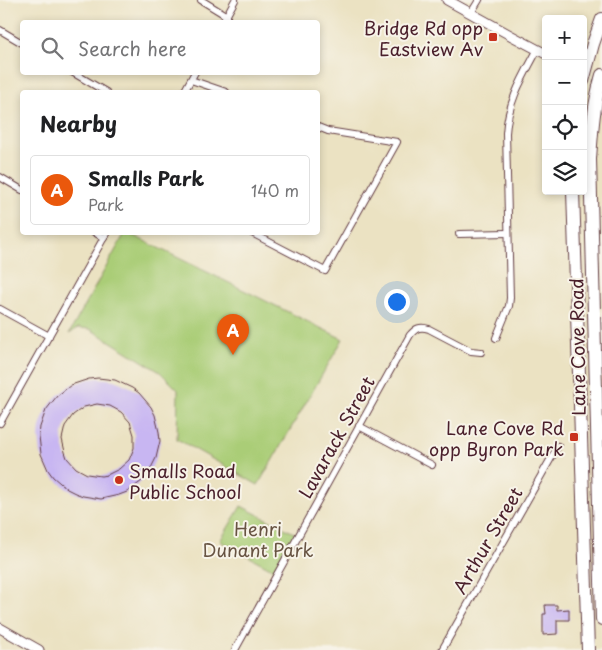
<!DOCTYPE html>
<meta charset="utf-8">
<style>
body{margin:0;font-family:"Playpen Sans",sans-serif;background:#f2f2f2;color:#202124}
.controls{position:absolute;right:15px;top:15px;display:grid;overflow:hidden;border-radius:5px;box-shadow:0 2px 8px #0003}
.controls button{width:45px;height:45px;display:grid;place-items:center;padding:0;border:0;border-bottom:1px solid #e0e0e0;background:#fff;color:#202124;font:25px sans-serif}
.you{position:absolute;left:396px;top:301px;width:18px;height:18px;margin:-12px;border:4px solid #fff;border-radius:50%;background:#1a73e8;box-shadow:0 0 0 8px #1a73e833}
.badge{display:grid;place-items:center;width:32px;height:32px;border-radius:50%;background:#ea580c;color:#fff;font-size:16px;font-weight:700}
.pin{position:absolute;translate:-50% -41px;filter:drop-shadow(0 1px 2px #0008)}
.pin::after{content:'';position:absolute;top:26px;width:18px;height:15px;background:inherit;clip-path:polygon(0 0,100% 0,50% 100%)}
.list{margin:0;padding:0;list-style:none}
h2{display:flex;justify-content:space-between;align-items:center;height:65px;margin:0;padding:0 20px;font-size:21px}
h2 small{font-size:16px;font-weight:400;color:#757577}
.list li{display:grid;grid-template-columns:32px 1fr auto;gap:15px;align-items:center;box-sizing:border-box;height:70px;margin:0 10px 10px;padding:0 10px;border:1px solid #e0e0e0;border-radius:5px}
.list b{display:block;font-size:19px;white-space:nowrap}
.list p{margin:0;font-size:16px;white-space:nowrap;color:#757577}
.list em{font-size:16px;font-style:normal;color:#757577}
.icon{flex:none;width:28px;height:28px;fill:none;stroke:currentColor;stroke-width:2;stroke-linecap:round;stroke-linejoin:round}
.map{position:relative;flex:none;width:602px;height:650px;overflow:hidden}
.search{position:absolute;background:#fff;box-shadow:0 2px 8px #0003;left:20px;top:20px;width:300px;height:55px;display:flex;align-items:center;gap:12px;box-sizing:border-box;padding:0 18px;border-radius:5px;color:#757577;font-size:19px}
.panel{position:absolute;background:#fff;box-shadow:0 2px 8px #0003;left:20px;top:90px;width:300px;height:145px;border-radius:5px}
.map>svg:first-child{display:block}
.green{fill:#aacd77;stroke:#7a7651}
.building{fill:#c8b6f2;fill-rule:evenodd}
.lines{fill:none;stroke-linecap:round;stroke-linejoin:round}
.street-casing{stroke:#623c42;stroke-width:8}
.secondary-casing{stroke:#623c42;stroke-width:11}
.highway-casing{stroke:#623c42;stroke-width:14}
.street{stroke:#fff;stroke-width:6}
.secondary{stroke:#fff;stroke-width:9}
.highway{stroke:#fff;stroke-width:12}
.poi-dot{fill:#c8321e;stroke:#f7f3e8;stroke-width:2}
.labels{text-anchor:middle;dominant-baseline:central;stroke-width:4;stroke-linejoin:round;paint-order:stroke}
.poi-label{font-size:18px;fill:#4a1f2b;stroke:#f7f3e8;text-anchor:end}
.street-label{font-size:18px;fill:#4a1f2b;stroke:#f7f3e8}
.park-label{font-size:18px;fill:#675342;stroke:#f7f3e8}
</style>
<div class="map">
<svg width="602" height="650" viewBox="0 0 602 650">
<rect width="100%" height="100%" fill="#f7f3e8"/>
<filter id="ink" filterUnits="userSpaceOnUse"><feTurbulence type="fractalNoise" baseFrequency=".02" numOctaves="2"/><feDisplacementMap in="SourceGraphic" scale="10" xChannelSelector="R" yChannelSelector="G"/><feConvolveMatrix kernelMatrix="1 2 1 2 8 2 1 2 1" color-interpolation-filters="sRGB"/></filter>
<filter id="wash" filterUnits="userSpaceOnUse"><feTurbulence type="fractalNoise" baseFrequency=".0096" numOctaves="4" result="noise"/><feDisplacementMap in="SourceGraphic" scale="20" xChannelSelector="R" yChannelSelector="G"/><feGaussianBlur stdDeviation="1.12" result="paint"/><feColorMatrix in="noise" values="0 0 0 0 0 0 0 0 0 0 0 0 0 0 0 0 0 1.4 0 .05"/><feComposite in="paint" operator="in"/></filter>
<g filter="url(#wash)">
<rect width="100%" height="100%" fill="#ebe2c2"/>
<g class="green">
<path d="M 128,233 L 343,339 L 258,485 L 177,439 L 178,390 L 160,372 L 90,329 L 78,328 L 69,334 L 125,233 Z"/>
<path d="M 241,506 L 296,534 L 274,570 L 220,541 Z"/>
</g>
<g id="blocks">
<g class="building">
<path d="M 98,378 L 115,380 L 132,388 L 139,393 L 151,407 L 155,415 L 159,432 L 160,441 L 156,458 L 148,474 L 142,481 L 127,492 L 119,495 L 101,499 L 83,496 L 75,493 L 67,489 L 53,477 L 48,470 L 41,454 L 39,436 L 40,427 L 46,410 L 57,396 L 71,385 L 89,379 ZM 97,404 L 110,406 L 121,412 L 130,422 L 134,435 L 134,448 L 129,460 L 119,469 L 107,475 L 101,476 L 87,474 L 76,468 L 67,458 L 65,452 L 62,439 L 65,426 L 73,415 L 84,407 Z"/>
<path d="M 545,605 L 557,605 L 557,610 L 569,609 L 569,620 L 557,620 L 557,634 L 543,635 L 543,614 L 546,614 Z"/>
</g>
</g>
</g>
<g filter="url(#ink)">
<use href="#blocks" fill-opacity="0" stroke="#623c42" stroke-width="1"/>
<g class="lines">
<g class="street-casing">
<g id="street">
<path d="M 201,0 L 227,16"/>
<path d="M 471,13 L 479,0"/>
<path d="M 223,22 L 235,0"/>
<path d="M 0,30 L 22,43"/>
<path d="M 72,72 L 106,92"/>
<path d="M 191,80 L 226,92"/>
<path d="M 184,92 L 195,72"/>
<path d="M 0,177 L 22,190"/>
<path d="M 94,232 L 104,238"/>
<path d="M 250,232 L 325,271 L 397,142 L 328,131 L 318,127"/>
<path d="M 459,234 L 508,233"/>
<path d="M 0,309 L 49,336"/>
<path d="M 496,338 L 509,306 L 510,298 L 506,133 C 508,101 523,77 538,49"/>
<path d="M 0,423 L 107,232"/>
<path d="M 359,426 L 432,465"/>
<path d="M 235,650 L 410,335 C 416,328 420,326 429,329 L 471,351 L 481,352"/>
<path d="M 442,650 L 558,446"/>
</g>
</g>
<g class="secondary-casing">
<g id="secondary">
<path d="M 447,0 L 512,36 L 546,54"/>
<path d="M 0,628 L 39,650"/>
</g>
</g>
<g class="highway-casing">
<g id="highway">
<path d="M 602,75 C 594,102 592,130 590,159 L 602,619"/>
<path d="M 583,81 L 593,44 L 602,19"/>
<path d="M 573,191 L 588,650"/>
</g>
</g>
<use href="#street" class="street"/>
<use href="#secondary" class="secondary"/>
<use href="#highway" class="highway"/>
</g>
</g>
<g class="poi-dot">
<rect x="488" y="32" width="10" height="10" rx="2.5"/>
<rect x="569" y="432" width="10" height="10" rx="2.5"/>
<circle cx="119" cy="480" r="5"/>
</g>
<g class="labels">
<g class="poi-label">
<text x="483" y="27">Bridge Rd opp<tspan x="483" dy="21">Eastview Av</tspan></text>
<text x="564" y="427">Lane Cove Rd<tspan x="564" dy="21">opp Byron Park</tspan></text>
<text x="129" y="470" text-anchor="start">Smalls Road<tspan x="129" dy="21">Public School</tspan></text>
</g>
<g class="street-label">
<text transform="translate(577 347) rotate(-91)">Lane Cove Road</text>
<text transform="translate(336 437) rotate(-61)">Lavarack Street</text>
<text transform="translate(487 540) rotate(-60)">Arthur Street</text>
</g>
<g class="park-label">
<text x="258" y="528">Henri<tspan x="258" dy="21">Dunant Park</tspan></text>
</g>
</g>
</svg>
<div class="controls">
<button>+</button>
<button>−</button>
<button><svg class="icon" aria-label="locate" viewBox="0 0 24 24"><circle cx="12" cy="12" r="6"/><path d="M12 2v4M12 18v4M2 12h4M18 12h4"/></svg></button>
<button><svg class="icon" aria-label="layers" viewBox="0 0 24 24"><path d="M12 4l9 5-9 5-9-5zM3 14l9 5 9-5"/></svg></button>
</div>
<div class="you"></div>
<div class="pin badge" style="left:233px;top:355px">A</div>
<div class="search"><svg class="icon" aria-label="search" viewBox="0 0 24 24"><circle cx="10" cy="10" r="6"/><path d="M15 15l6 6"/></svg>Search here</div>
<section class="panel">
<h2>Nearby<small></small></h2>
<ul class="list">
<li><span class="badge">A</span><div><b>Smalls Park</b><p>Park</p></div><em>140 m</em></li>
</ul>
</section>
</div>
